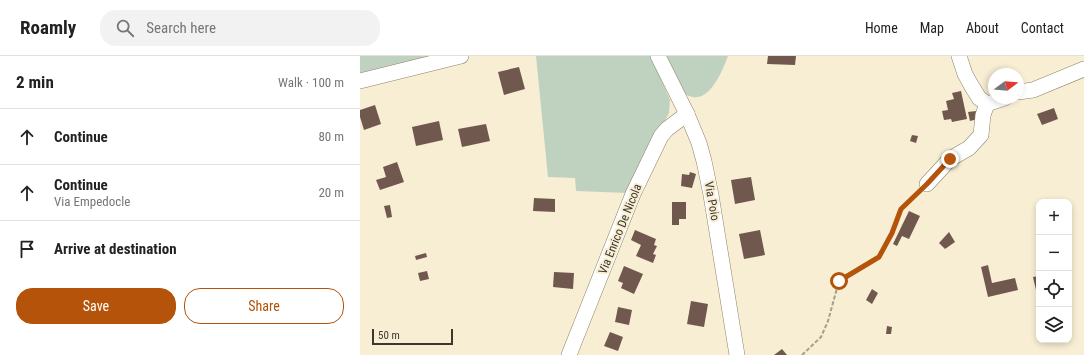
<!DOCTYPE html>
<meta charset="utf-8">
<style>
body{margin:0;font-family:"Roboto Condensed",sans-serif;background:#f2f2f2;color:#222}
.controls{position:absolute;right:12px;bottom:12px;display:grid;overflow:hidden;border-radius:8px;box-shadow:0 2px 6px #0003}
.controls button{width:36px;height:36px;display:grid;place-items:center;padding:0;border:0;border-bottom:1px solid #e0e0e0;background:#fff;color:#222;font:20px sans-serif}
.compass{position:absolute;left:628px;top:12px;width:36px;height:36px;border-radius:50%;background:#fff;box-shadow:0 2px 6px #0003;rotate:74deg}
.scale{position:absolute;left:12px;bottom:10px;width:81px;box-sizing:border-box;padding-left:4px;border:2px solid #3c382e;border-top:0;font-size:11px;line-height:14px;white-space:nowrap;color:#3c382e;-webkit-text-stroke:3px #f8eed4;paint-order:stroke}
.stop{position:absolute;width:12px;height:12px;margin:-9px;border:3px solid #b45309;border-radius:50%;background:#fff}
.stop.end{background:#b45309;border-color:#fff;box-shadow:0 1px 4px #0008}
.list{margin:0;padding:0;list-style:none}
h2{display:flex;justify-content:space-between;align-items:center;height:52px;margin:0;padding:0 16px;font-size:17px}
h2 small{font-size:13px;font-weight:400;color:#767676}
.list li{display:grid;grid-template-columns:26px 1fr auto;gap:12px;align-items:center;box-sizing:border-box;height:56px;padding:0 16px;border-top:1px solid #e0e0e0}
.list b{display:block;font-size:15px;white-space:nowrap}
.list p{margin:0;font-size:13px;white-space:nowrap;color:#767676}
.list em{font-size:13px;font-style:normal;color:#767676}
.actions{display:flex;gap:8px;padding:12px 16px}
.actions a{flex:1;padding:9px 0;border:1px solid #b45309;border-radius:16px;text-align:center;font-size:14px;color:#b45309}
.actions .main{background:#b45309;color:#fff}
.icon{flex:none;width:22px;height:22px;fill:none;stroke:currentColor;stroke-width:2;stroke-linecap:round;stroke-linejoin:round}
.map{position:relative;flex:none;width:724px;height:299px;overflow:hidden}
header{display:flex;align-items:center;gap:24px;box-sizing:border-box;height:56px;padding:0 20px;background:#fff;border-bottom:1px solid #e0e0e0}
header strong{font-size:19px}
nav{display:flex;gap:22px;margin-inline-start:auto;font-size:14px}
.search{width:280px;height:36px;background:#f2f2f2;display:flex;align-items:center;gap:10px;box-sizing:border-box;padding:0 14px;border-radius:16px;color:#767676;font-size:15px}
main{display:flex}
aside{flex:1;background:#fff}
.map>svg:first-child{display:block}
.green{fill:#bfd2bf}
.building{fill:#71584e}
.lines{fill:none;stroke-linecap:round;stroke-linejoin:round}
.minor-casing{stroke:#8c836b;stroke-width:16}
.path{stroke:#a69f8c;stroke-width:2;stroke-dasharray:4 2;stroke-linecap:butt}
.minor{stroke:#fff;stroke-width:15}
.route{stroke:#b45309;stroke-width:5}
.labels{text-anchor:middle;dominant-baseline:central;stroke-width:4;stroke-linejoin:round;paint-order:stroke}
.street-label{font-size:12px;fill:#3c382e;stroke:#f8eed4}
</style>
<header>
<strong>Roamly</strong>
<div class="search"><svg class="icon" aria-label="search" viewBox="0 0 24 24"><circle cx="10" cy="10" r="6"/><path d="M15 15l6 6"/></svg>Search here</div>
<nav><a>Home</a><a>Map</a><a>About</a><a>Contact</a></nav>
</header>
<main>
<aside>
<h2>2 min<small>Walk · 100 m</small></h2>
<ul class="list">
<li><svg class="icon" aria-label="ahead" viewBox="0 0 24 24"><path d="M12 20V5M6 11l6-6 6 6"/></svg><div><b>Continue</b></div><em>80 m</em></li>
<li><svg class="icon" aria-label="ahead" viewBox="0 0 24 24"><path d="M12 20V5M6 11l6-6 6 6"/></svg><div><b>Continue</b><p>Via Empedocle</p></div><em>20 m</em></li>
<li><svg class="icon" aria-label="arrive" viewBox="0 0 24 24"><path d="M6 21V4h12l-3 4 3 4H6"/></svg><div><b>Arrive at destination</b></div></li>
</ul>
<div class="actions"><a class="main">Save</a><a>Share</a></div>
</aside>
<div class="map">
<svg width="724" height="299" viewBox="0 0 724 299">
<rect width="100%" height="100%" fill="#f8eed4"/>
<g class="green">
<path d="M 0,0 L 72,0 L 0,18 Z"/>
<path d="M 176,0 L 291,0 L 310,44 L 309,57 L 268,137 L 216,135 L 215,122 L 188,121 Z"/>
<path d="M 306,0 L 368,0 C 363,13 351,44 333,41 C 328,40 326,39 323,35 Z"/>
</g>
<g class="building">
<path d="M 408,0 L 436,0 L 435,9 L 407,8 Z"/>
<path d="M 159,11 L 165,33 L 144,39 L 138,16 Z"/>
<path d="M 601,35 L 607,63 L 592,66 L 591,63 L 584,64 L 582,55 L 588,54 L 586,45 L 594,43 L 592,37 Z"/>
<path d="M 15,49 L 21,68 L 4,74 L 0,61 L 0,54 Z"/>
<path d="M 694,52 L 698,63 L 682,69 L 677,58 Z"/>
<path d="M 616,55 L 618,63 L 610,65 L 608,56 Z"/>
<path d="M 79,65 L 83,84 L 56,90 L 52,71 Z"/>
<path d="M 126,68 L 130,85 L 102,91 L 98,73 Z"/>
<path d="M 552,79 L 558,80 L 556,87 L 550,85 Z"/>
<path d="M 37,106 L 44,126 L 20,134 L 16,124 L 26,121 L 23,111 Z"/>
<path d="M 330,116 L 336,118 L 332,132 L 321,130 L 322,118 L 329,119 Z"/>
<path d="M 391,121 L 395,144 L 375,148 L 371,124 Z"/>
<path d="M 174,142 L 195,143 L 195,156 L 173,155 Z"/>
<path d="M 312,146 L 326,146 L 326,163 L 319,163 L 319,169 L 312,169 Z"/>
<path d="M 30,149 L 32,161 L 27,162 L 24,150 Z"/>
<path d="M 549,155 L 560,160 L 549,183 L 542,180 L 537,190 L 533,188 Z"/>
<path d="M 275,174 L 296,183 L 294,189 L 297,190 L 293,198 L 296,199 L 293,207 L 276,200 L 281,189 L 271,184 Z"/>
<path d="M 400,174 L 405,199 L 384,203 L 379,178 Z"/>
<path d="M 589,176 L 595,186 L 585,193 L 579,187 Z"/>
<path d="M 66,197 L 67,201 L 56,204 L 55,200 Z"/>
<path d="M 628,209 L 632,227 L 655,222 L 658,234 L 628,241 L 621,211 Z"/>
<path d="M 264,210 L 283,218 L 274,238 L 261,232 L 263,227 L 258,225 Z"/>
<path d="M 67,215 L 69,223 L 60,225 L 58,217 Z"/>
<path d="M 194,216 L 214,217 L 213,233 L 193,231 Z"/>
<path d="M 679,220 L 679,233 L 676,234 L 673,221 Z"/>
<path d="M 512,233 L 518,237 L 512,248 L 506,244 Z"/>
<path d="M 331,245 L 348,248 L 344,271 L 327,268 Z"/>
<path d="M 258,251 L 272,254 L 269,269 L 255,266 Z"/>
<path d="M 527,270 L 532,271 L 531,278 L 526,278 Z"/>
<path d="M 250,276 L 263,281 L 258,295 L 244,290 Z"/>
<path d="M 422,293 L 427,299 L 414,299 Z"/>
</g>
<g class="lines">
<g class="minor-casing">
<g id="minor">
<path d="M 298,0 L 327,58 L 339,87 L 344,105 L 351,139 L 377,299"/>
<path d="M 599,0 L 605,18 L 611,29 L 619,42 L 627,48 L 645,42"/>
<path d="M 0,25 L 101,0"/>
<path d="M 658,36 L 673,34 L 724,13"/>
<path d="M 567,128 L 590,103 L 609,92 L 621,79 L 623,59 L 627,48"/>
<path d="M 209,299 L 273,138 L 301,80 L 307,73 L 327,58"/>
</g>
</g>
<path class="path" d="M 442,299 L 461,281 L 468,265 L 479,225 L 519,201 L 532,177 L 541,153 L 558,136"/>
<use href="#minor" class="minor"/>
</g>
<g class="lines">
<path class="route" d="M 479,225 L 519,201 L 532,177 L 541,153 L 567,128 L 590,103"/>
</g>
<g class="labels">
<g class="street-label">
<text transform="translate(352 145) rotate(80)">Via Poio</text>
<text transform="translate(260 173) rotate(-68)">Via Enrico De Nicola</text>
</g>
</g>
</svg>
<div class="controls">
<button>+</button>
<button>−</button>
<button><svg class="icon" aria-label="locate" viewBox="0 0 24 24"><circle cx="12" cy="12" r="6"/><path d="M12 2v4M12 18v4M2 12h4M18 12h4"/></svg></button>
<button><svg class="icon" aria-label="layers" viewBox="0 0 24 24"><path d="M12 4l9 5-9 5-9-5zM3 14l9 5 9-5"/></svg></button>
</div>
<svg class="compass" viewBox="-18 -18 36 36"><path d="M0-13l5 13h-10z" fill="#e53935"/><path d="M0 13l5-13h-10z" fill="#767676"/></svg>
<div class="scale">50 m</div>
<div class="stop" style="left:479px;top:225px"></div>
<div class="stop end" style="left:590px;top:103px"></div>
</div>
</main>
